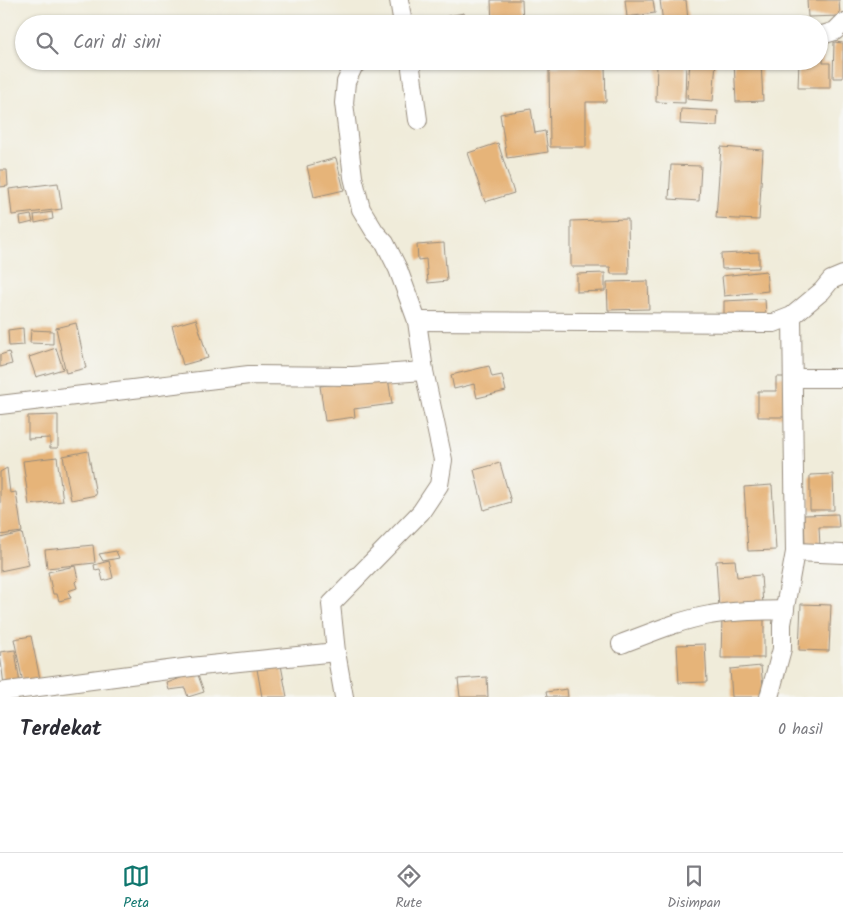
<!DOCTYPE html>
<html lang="id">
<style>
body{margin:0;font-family:Kalam,sans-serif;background:#f2f2f3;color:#2b2b33}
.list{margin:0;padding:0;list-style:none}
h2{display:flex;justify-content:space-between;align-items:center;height:65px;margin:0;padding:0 20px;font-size:21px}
h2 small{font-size:16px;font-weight:400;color:#7c7c81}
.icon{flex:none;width:28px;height:28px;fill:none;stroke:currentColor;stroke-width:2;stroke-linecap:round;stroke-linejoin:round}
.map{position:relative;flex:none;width:843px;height:697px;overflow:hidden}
.search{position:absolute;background:#fff;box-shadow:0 1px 4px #0004;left:15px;right:15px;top:15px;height:55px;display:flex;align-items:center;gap:12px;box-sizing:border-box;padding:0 18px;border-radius:28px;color:#7c7c81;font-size:19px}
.sheet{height:155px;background:#fff}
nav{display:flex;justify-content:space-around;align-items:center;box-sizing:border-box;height:70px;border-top:1px solid #e1e1e2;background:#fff;font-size:14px;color:#7c7c81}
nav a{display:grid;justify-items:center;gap:2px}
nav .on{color:#0f766e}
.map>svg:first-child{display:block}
.building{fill:#e6b479}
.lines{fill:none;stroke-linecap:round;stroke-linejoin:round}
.street-casing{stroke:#968b7c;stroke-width:20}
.street{stroke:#fff;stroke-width:18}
</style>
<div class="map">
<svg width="843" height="697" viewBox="0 0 843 697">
<rect width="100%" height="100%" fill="#f6f6f2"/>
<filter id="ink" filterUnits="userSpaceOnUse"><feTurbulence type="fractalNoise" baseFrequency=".02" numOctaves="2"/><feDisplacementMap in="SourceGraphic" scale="10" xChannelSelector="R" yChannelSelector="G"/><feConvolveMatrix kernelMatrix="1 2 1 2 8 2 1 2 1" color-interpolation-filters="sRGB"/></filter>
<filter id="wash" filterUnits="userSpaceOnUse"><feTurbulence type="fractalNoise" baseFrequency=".0096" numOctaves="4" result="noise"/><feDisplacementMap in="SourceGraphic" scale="20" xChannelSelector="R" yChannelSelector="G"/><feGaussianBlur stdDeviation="1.12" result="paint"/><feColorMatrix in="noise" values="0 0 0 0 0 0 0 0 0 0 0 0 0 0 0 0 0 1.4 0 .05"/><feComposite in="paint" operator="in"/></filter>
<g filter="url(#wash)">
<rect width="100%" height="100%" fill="#f0ecda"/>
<g id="blocks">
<g class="building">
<path d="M 491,0 L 522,0 L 523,23 L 492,24 Z"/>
<path d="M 625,0 L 653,0 L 655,13 L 627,17 Z"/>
<path d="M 660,0 L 686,0 L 688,20 L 663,23 Z"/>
<path d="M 807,0 L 839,0 L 840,16 L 808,17 Z"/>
<path d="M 464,13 L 466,24 L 429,24 L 428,20 Z"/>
<path d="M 819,39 L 824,39 L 823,63 L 830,63 L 830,88 L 798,88 L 799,61 L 819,61 Z"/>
<path d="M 834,42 L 843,43 L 843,78 L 833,78 Z"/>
<path d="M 247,61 L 270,61 L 250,69 Z"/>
<path d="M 657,61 L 686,61 L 685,103 L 656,102 Z"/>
<path d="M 690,61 L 716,61 L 713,101 L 687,99 Z"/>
<path d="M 734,61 L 761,61 L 763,101 L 736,102 Z"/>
<path d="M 605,66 L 606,102 L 586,102 L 586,147 L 550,147 L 549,67 Z"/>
<path d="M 531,109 L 535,133 L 545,131 L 548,152 L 507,158 L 500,114 Z"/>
<path d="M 681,109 L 718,111 L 717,126 L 680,124 Z"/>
<path d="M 498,143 L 514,193 L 485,202 L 468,153 Z"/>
<path d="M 721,147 L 763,150 L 759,220 L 716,218 Z"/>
<path d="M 336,158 L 344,190 L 314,197 L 307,166 Z"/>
<path d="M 671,165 L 701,166 L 699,201 L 669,199 Z"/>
<path d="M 0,170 L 7,170 L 8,186 L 0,187 Z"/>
<path d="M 58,183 L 62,209 L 12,215 L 9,189 Z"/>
<path d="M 52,212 L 53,219 L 35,223 L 34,215 Z"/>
<path d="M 31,215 L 33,222 L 21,225 L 20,217 Z"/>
<path d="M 628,219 L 629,274 L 611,274 L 610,267 L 571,267 L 571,221 Z"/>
<path d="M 444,243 L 447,281 L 428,283 L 426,259 L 418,260 L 417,245 Z"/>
<path d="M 759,252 L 759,268 L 722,269 L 721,254 Z"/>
<path d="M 766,271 L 768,291 L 724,296 L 722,276 Z"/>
<path d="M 605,273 L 605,291 L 577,292 L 577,274 Z"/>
<path d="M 648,281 L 649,309 L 608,310 L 607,282 Z"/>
<path d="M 765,299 L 766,315 L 724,317 L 724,301 Z"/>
<path d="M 196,319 L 208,358 L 183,365 L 172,326 Z"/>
<path d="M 76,323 L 86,368 L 66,373 L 56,328 Z"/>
<path d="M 23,328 L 24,345 L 9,346 L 8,330 Z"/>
<path d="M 31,330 L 53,331 L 53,344 L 30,343 Z"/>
<path d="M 56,348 L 63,369 L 36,377 L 29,357 Z"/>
<path d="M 9,352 L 12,364 L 0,367 L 0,355 Z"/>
<path d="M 489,366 L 492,377 L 502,375 L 506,391 L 477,398 L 474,384 L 454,389 L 451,375 Z"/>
<path d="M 776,377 L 788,377 L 788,417 L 758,417 L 758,391 L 776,391 Z"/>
<path d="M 388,378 L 392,404 L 354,409 L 355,417 L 325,421 L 320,386 Z"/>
<path d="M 58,415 L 58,448 L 50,448 L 50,438 L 28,439 L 28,416 Z"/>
<path d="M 88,451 L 96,495 L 71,500 L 63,456 Z"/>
<path d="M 57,457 L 63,501 L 29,505 L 23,461 Z"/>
<path d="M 500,463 L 511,502 L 484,510 L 474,470 Z"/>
<path d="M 7,468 L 10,493 L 16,492 L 22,532 L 0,535 L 0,472 Z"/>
<path d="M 833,474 L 834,510 L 810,510 L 810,475 Z"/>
<path d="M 772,485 L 776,550 L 748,551 L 744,487 Z"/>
<path d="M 838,514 L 839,527 L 819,527 L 820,547 L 805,547 L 804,515 Z"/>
<path d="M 22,533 L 29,565 L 0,571 L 0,538 Z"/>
<path d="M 93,545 L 95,563 L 47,568 L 45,550 Z"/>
<path d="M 116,551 L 119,558 L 103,561 L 99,554 Z"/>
<path d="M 735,560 L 737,577 L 761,575 L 763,605 L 719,608 L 716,561 Z"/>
<path d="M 109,561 L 113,578 L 103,581 L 100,569 L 95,570 L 94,565 Z"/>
<path d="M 75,566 L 78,579 L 75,582 L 77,588 L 68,591 L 71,598 L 59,601 L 57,594 L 53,594 L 48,572 Z"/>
<path d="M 801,604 L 831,605 L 829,651 L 799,650 Z"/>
<path d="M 722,618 L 764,618 L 764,658 L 721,658 Z"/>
<path d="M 31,636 L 40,679 L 23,683 L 14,639 Z"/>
<path d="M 705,644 L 707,682 L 679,683 L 677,645 Z"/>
<path d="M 15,650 L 20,684 L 4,686 L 0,652 Z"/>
<path d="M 281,665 L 287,697 L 262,697 L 257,669 Z"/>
<path d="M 761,666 L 764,697 L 732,697 L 730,669 Z"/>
<path d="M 197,672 L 204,692 L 188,697 L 185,688 L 169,690 L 167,683 Z"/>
<path d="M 487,677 L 488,697 L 460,697 L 458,679 Z"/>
<path d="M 567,689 L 568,697 L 547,697 L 546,692 Z"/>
</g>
</g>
</g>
<g filter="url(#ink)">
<use href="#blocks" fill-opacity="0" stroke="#968b7c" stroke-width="1"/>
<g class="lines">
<g class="street-casing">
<g id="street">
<path d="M 399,0 L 403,24"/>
<path d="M 819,36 L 835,31 L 843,23"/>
<path d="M 410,61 L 418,120"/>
<path d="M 417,321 L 774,323 L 792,316 L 822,291 L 831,280 L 843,275"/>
<path d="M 793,378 L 843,378"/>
<path d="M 0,405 L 249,375 L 353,376 L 424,371"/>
<path d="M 795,552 L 843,554"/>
<path d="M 621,644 C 650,633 680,620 710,615 C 735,610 760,611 785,610"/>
<path d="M 0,692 L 191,667 L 336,652"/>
<path d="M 344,697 L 336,652 L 331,604 L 421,512 L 439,485 L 443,460 L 424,371 L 417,321 L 398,269 L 385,243 L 375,232 L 361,209 L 353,177 L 344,103 L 346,82 L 354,65 L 361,61"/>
<path d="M 769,697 L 782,649 L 782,624 L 795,552 L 792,316"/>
</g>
</g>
<use href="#street" class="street"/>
</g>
</g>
</svg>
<div class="search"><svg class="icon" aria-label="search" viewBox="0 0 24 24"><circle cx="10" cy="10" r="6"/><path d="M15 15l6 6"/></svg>Cari di sini</div>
</div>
<section class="sheet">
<h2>Terdekat<small>0 hasil</small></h2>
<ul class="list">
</ul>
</section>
<nav>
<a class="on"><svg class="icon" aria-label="map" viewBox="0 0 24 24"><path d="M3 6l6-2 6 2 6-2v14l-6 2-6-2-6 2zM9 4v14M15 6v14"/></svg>Peta</a>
<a><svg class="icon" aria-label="directions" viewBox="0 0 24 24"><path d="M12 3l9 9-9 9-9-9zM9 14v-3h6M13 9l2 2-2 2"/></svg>Rute</a>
<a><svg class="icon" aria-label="saved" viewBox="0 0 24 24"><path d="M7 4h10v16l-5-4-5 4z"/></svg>Disimpan</a>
</nav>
